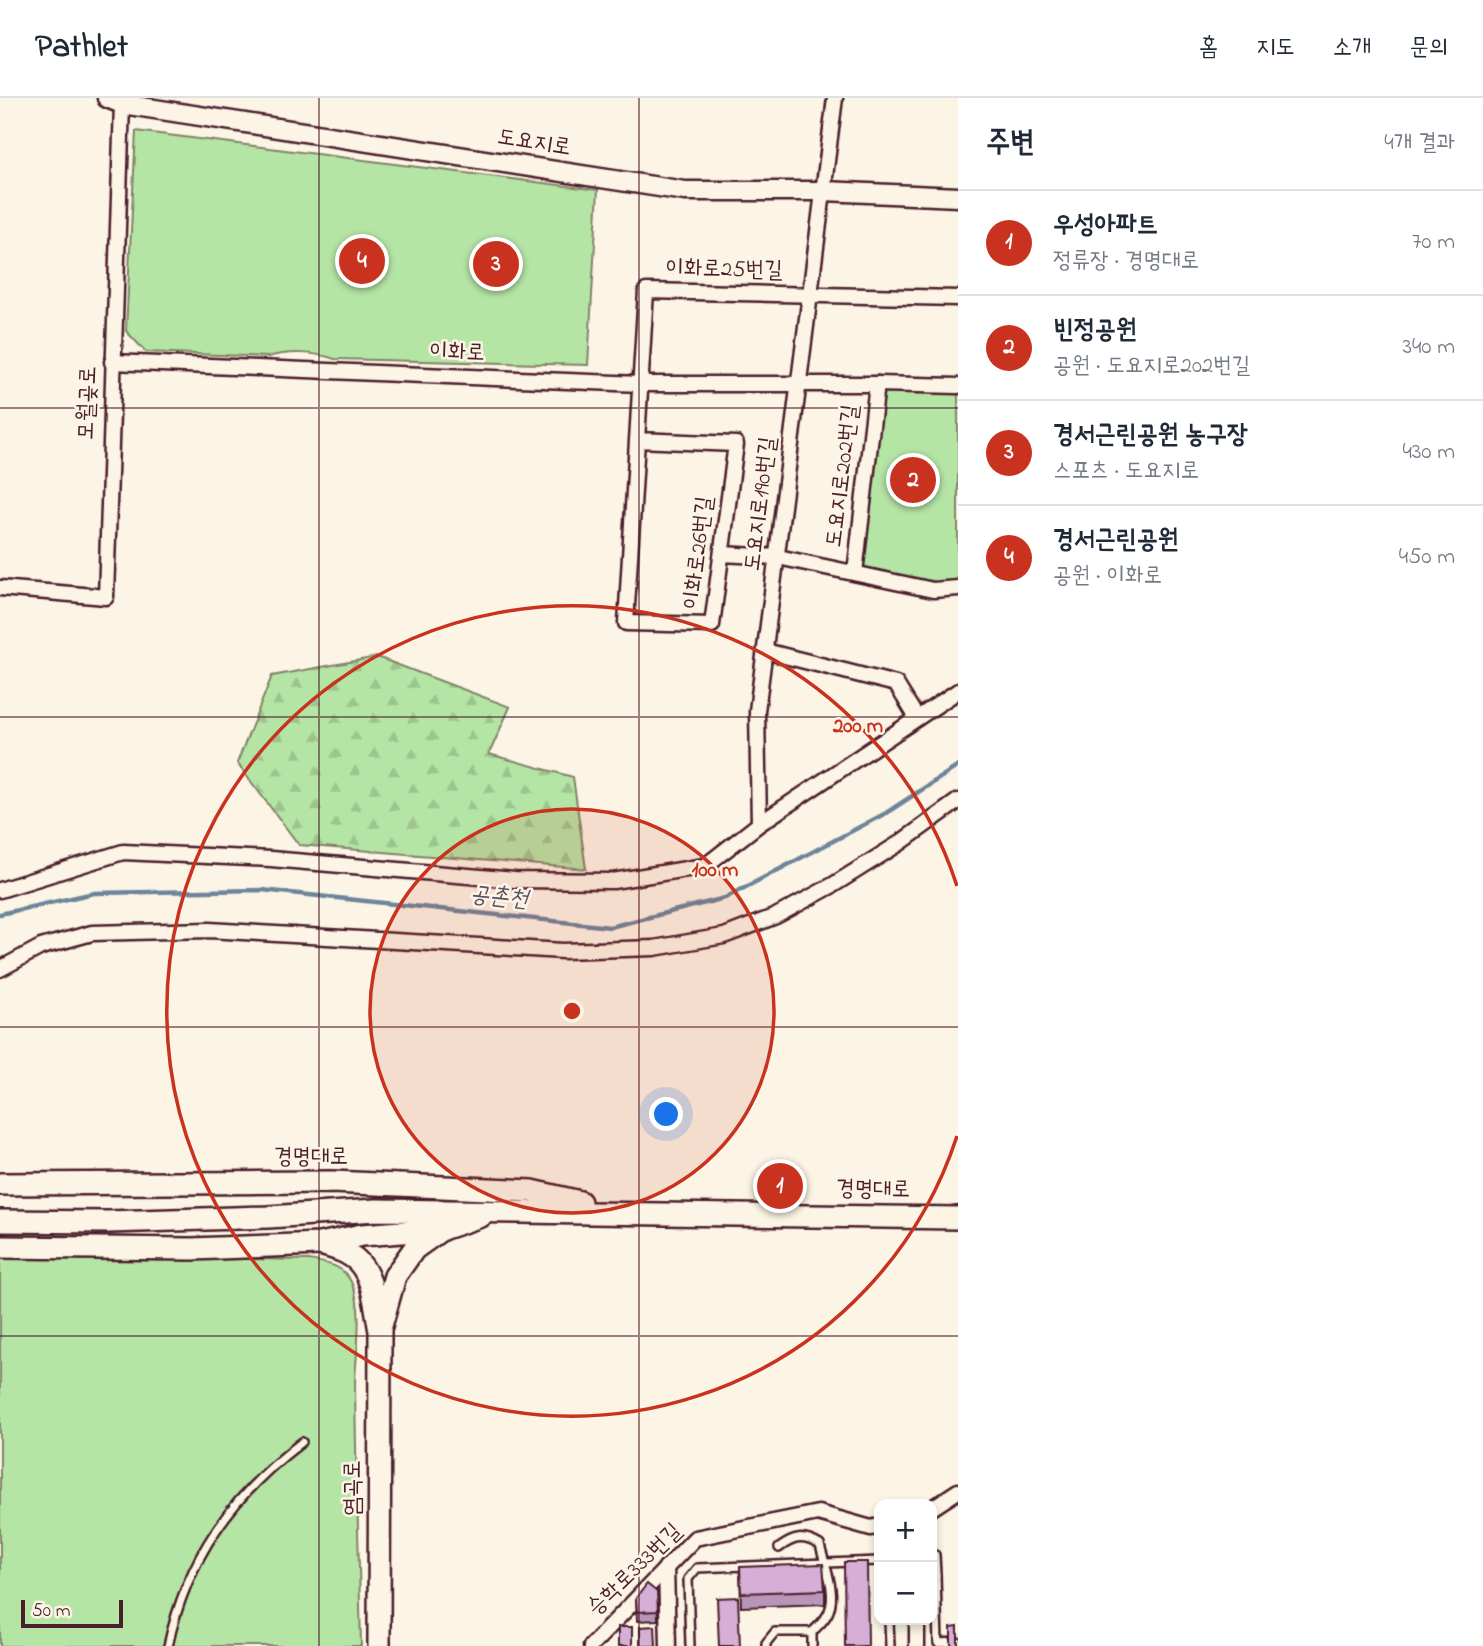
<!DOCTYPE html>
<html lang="ko">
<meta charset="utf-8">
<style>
body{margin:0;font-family:"Indie Flower","Poor Story",sans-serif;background:#f6f6f7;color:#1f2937}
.controls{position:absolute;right:21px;bottom:21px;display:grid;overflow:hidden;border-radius:14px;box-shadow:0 4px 10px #0003}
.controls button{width:63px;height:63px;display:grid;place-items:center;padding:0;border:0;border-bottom:2px solid #e0e1e3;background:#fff;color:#1f2937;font:35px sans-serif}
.scale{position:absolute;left:21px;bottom:18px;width:102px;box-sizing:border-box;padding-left:7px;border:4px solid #4a1f2b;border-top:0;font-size:19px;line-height:24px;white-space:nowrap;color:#4a1f2b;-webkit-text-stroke:5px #fcf5e5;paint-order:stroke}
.you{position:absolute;left:667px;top:1017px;width:24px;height:24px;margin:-18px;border:5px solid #fff;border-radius:50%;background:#1a73e8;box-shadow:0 0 0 10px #1a73e833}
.badge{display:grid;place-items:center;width:46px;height:46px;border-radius:50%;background:#c8321e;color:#fff;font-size:23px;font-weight:700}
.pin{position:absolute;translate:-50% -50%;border:4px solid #fff;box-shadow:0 2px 7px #0006}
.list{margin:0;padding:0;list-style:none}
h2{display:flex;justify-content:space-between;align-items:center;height:91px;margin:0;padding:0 28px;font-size:30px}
h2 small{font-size:23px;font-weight:400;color:#747a83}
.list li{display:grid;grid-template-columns:46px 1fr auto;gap:21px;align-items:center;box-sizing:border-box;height:105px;padding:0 28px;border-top:2px solid #e0e1e3}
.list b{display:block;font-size:26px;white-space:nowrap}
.list p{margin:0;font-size:23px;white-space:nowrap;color:#747a83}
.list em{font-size:23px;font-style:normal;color:#747a83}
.map{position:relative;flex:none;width:958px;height:1548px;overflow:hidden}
header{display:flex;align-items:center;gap:42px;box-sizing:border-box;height:98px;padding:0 35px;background:#fff;border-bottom:2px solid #e0e1e3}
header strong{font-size:33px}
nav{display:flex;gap:38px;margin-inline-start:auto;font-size:24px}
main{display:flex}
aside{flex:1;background:#fff}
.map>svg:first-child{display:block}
.forest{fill:url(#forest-firs);stroke:#808268;stroke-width:2}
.green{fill:#b5e5a5;stroke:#808268;stroke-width:2}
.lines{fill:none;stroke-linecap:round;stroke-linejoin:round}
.stream{stroke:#6d859b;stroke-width:4.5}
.service-casing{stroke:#4a1f2b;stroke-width:12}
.minor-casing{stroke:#4a1f2b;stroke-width:19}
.tertiary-casing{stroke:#4a1f2b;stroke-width:23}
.secondary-casing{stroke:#4a1f2b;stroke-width:26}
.service{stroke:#fcf5e5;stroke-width:7}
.minor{stroke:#fcf5e5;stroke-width:14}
.tertiary{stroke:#fcf5e5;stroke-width:18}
.secondary{stroke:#fcf5e5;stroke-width:21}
.wall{fill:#b896b9;stroke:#4a1f2b;stroke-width:2}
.building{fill:#d6afd7;stroke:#4a1f2b;stroke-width:2}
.grid{fill:none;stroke:#4a1f2b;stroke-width:2;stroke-opacity:0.55}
.ring{fill:none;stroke:#c8321e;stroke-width:3.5}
.labels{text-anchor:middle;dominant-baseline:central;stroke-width:5;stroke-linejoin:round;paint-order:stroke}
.street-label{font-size:23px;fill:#4a1f2b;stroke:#fcf5e5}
.water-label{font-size:24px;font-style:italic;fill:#5b5263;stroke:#fcf5e5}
.centre{fill:#c8321e;stroke:#fcf5e5;stroke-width:3.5}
.ring-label{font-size:21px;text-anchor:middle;font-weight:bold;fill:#c8321e;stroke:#fcf5e5;stroke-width:5;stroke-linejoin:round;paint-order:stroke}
</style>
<header>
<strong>Pathlet</strong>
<nav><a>홈</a><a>지도</a><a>소개</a><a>문의</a></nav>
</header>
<main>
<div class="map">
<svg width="958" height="1548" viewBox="0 0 958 1548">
<defs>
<pattern id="forest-firs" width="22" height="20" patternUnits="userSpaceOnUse" patternTransform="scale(1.75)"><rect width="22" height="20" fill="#b5e5a5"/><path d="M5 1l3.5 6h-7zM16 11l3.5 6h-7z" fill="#9dc48e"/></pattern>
</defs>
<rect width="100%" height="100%" fill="#fcf5e5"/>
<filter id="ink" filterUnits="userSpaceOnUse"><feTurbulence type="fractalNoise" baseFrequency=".0143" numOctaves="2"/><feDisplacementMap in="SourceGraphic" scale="14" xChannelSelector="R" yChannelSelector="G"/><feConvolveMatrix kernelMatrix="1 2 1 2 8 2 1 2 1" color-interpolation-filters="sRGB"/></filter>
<g filter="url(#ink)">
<path class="forest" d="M 377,559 L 510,609 L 489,656 L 573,679 L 586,771 L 299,747 L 237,665 L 272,578 Z"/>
<g class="green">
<path d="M 136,33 L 598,92 L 588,267 L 335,261 C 314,254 289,253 268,259 L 146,254 L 126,233 Z"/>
<path d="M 879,288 L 958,290 L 958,488 L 933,489 L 857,473 Z"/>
<path d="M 0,1157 L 309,1162 C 327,1165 344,1167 352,1186 C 365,1216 355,1256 355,1287 C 356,1374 359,1461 361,1548 L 0,1548 Z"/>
</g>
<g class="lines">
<path class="stream" d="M 0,816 L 94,795 L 262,792 L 610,829 L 725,800 L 886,715 L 958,668"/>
<g class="service-casing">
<g id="service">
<path d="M 779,1450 C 794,1439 803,1437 820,1447 C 824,1466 837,1493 829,1513 C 826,1522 818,1528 812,1534"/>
<path d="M 932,1477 L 936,1477 L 935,1457"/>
<path d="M 936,1477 L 938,1545 L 958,1544"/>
<path d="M 889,1522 L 890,1548"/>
<path d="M 168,1548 C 187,1460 231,1398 302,1344"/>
<path d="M 690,1548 L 688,1481 L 697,1470 L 879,1463"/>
<path d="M 766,1548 L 766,1545 L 775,1534 L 812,1534 L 812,1548"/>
</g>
</g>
<g class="minor-casing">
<g id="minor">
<path d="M 112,264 L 640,286 L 877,286 L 958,288"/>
<path d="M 637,342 L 736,346 L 712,527 L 626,525 L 646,193 L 958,200"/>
<path d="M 722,456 L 778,459 L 933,492 L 958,490"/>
<path d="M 855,475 L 877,286"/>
<path d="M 0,490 L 106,499 L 122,6"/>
<path d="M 765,553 L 896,586 L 917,620"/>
<path d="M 759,726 L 757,613 L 835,0"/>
<path d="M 0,792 L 123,754 L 271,761 L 515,782 L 613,783 L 705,768 L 759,726 L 958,593"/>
<path d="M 0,871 L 41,849 L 92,835 L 209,832 L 563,853 L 654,850 L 724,838 L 776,818 L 833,787 L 900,745 L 958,703"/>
<path d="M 932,1410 L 958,1393"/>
<path d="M 666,1469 L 668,1548"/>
<path d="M 917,1522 L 917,1548"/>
<path d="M 591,1548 L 695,1440 L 818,1415 L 871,1430 L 879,1428"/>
</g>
</g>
<g class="tertiary-casing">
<path id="tertiary" d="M 107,0 L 122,6 L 685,93 L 824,93 L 958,99"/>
</g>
<g class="secondary-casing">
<g id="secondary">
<path d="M 0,1086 L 332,1084 L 532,1093 L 580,1104"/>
<path d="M 0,1123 L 108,1124 L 268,1119 L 376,1112 L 958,1120"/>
<path d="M 320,1146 C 330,1149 343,1152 351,1158 C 374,1172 375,1209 380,1233 L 379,1548"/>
<path d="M 0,1149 L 192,1151 L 320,1146 L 362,1137 L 442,1131 L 481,1118"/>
<path d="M 381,1228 L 395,1178 L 414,1151 L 442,1131"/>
</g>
</g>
<use href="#service" class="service"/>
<use href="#minor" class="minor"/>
<use href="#tertiary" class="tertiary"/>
<use href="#secondary" class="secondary"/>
</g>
<g class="wall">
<path d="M 740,1469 L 825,1492 L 825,1506 L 741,1509 Z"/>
<path d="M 657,1494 L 658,1522 L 637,1523 L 636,1500 Z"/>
</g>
<g class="building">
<path d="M 844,1464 L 867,1464 L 868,1548 L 845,1548 Z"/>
<path d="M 823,1466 L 825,1492 L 741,1495 L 740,1469 Z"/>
<path d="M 647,1486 L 657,1494 L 658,1513 L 637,1514 L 636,1500 Z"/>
<path d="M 738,1499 L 740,1548 L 719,1548 L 717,1500 Z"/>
<path d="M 655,1528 L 656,1548 L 640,1548 L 640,1529 Z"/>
<rect x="618" y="1529" width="14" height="19"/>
<path d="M 958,1529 L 958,1548 L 951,1548 L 951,1530 Z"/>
</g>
</g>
<path class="grid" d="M 319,0 L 319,1548M 639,0 L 639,1548M 0,310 L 958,310M 0,619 L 958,619M 0,929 L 958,929M 0,1238 L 958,1238"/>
<circle cx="572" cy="913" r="202" fill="#c8321e" fill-opacity=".12"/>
<g class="ring">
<circle cx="572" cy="913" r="202"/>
<path d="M957 1038A405 405 0 1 1 957 788"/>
</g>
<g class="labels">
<g class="street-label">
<text transform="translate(534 45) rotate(9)">도요지로</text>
<text transform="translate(724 172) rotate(1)">이화로25번길</text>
<text transform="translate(457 255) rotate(2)">이화로</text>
<text transform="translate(88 305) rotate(-88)">모월곶로</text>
<text transform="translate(843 378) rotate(-83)">도요지로202번길</text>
<text transform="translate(761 406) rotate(-83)">도요지로190번길</text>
<text transform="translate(699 455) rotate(-83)">이화로26번길</text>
<text x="311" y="1059">경명대로</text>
<text transform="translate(873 1092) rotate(1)">경명대로</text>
<text transform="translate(353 1390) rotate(-90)">염곡로</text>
<text transform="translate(635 1472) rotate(-44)">승학로333번길</text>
</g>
<g class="water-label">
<text transform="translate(499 800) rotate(6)">공촌천</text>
</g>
</g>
<circle cx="572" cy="913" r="10" class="centre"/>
<g class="ring-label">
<text x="858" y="634">200 m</text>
<text x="715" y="778">100 m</text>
</g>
</svg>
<div class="controls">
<button>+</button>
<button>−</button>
</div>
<div class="scale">50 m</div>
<div class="you"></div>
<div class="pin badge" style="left:780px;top:1088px">1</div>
<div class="pin badge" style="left:913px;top:382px">2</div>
<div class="pin badge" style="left:496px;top:166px">3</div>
<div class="pin badge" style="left:362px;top:163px">4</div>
</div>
<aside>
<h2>주변<small>4개 결과</small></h2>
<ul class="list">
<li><span class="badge">1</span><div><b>우성아파트</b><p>정류장 · 경명대로</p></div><em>70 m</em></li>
<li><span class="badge">2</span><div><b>빈정공원</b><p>공원 · 도요지로202번길</p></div><em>340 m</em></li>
<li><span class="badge">3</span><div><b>경서근린공원 농구장</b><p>스포츠 · 도요지로</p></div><em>430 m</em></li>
<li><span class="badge">4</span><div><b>경서근린공원</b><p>공원 · 이화로</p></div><em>450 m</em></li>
</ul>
</aside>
</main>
